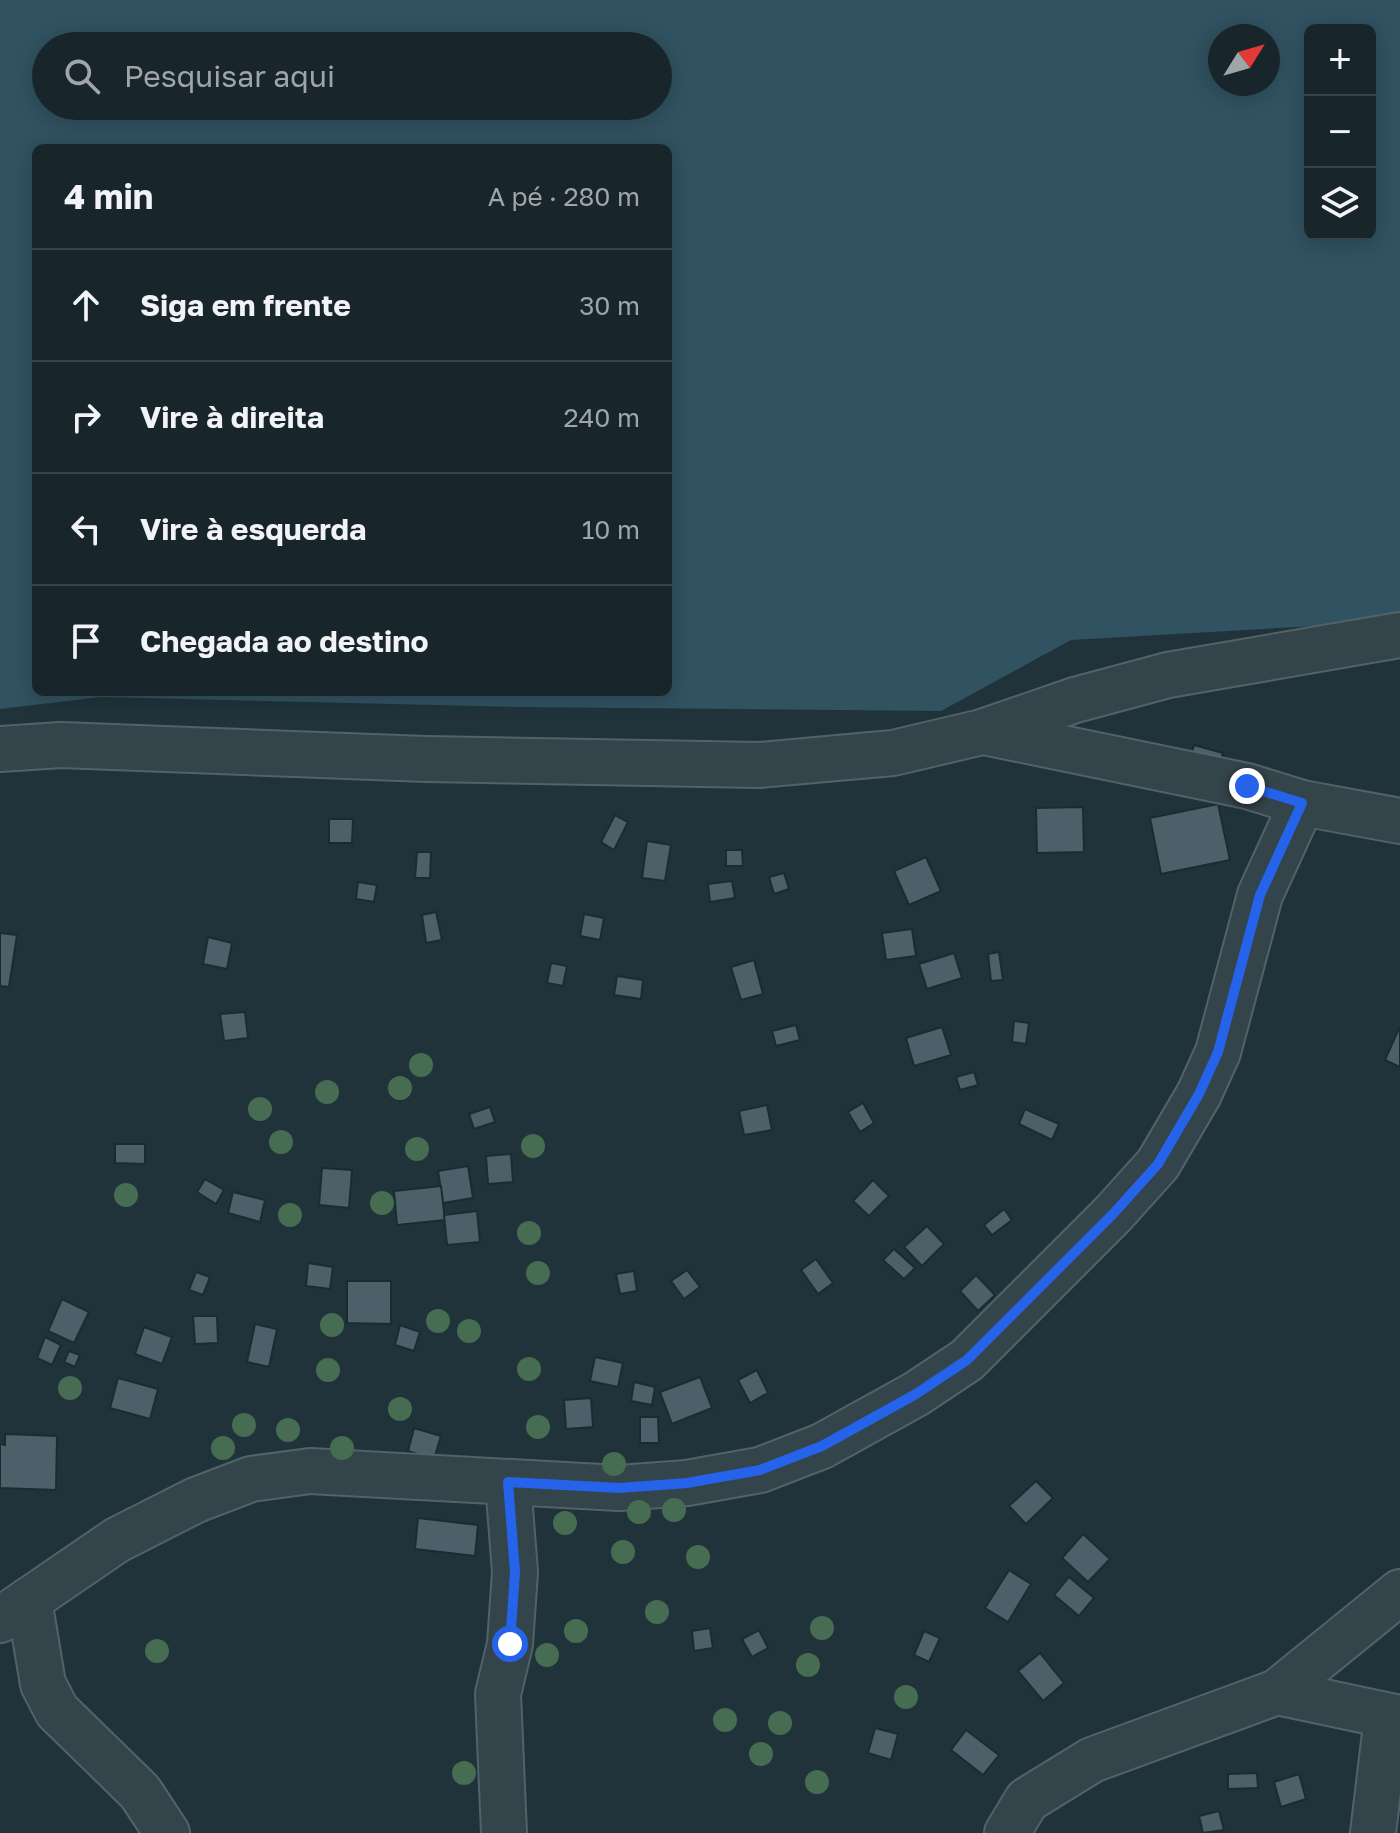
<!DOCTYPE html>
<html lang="pt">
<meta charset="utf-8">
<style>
body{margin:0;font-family:"Golos Text",sans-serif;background:#212e34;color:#f1f3f6}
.controls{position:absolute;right:24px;top:24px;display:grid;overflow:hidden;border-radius:12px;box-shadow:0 4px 20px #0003}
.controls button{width:72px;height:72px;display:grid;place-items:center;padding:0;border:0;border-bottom:2px solid #364348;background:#18262c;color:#f1f3f6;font:40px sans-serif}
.compass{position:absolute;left:1208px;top:24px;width:72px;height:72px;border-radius:50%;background:#18262c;box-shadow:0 4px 20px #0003;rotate:53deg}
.stop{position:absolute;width:24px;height:24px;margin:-18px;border:6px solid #2563eb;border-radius:50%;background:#fff}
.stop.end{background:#2563eb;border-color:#fff;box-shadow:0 2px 8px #0008}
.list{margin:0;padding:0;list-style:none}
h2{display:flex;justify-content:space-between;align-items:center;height:104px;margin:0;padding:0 32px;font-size:34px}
h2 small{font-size:26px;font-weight:400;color:#9fa5a9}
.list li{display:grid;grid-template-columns:52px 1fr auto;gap:24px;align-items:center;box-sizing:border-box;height:112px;padding:0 32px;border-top:2px solid #364348}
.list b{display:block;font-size:30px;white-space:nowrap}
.list em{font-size:26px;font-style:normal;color:#9fa5a9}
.icon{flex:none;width:44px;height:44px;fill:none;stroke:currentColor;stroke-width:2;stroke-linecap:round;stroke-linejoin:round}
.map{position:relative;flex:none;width:1400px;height:1833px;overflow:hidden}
.search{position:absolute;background:#18262c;box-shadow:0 4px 20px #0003;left:32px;top:32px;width:640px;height:88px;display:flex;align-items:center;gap:20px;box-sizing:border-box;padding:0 28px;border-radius:44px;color:#9fa5a9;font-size:30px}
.panel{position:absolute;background:#18262c;box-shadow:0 4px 20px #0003;left:32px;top:144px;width:640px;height:552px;border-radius:12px}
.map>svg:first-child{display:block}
.water{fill:#315261;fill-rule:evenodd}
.building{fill:#4b6069;stroke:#1b2b32;stroke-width:2}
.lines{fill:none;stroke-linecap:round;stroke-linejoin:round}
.minor-casing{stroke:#526269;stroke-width:48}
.minor{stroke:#34444b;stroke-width:44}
.tree{fill:#466c52}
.route{stroke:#2563eb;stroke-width:10}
</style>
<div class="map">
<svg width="1400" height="1833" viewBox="0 0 1400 1833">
<rect width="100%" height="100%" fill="#20333b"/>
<path class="water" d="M 0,0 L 1400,0 L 1400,621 L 1071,640 L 941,711 L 518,707 L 101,697 L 0,709 ZM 1310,30 L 1370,30 L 1370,234 L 1310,234 ZM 1220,36 L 1268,36 L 1268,84 L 1220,84 ZM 46,46 L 658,46 L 658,106 L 46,106 ZM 36,148 L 668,148 L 668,692 L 36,692 Z"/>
<g class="building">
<path d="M 1194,745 L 1223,753 L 1217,774 L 1188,766 Z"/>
<path d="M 1218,804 L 1230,860 L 1161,874 L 1150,818 Z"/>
<path d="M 1083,807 L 1084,852 L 1037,853 L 1036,808 Z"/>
<path d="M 615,815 L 628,822 L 614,850 L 601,842 Z"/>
<path d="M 329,819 L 353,819 L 352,843 L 329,843 Z"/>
<path d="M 647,841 L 671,845 L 665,881 L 642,878 Z"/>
<path d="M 726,850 L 742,850 L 743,866 L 726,866 Z"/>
<path d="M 417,852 L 431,852 L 430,878 L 415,878 Z"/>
<path d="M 926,857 L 941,891 L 909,905 L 894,871 Z"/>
<path d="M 784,873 L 789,889 L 774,894 L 769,877 Z"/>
<path d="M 732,881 L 735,898 L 710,902 L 708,884 Z"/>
<path d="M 358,882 L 377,885 L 374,902 L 356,899 Z"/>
<path d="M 436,912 L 442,940 L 426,943 L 422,915 Z"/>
<path d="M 584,914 L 604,918 L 600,940 L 580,936 Z"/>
<path d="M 912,929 L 916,956 L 886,960 L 882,933 Z"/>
<path d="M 0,933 L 17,935 L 9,987 L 0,986 Z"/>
<path d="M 208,937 L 232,943 L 227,969 L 203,964 Z"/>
<path d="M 999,952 L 1003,980 L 991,981 L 988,954 Z"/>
<path d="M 954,953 L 962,978 L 927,989 L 919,964 Z"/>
<path d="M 754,960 L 763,994 L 741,1000 L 731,967 Z"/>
<path d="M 551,963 L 567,966 L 563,986 L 547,983 Z"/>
<path d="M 617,976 L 643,980 L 641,999 L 614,995 Z"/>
<path d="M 245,1012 L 248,1038 L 224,1041 L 220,1014 Z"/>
<path d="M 1014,1021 L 1029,1023 L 1026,1044 L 1012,1042 Z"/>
<path d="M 796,1025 L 800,1040 L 776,1046 L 772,1031 Z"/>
<path d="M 1400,1026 L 1400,1067 L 1385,1060 Z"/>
<path d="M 942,1027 L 951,1055 L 914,1066 L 906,1038 Z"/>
<path d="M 974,1072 L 978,1085 L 960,1090 L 956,1077 Z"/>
<path d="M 863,1103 L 874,1123 L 860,1132 L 848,1112 Z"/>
<path d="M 767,1105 L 772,1130 L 744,1135 L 739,1111 Z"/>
<path d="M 490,1107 L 495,1122 L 474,1129 L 469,1114 Z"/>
<path d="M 1025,1109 L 1059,1124 L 1052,1140 L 1019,1124 Z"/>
<path d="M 115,1144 L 145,1144 L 145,1164 L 115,1163 Z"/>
<path d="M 511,1154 L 513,1182 L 488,1184 L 486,1156 Z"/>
<path d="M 468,1166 L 473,1198 L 443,1203 L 438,1171 Z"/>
<path d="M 322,1168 L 352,1170 L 349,1208 L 319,1205 Z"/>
<path d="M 205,1179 L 224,1190 L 216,1204 L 197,1192 Z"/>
<path d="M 873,1180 L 889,1196 L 869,1216 L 853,1201 Z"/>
<path d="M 441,1186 L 445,1220 L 397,1225 L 394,1191 Z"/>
<path d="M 233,1192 L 265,1200 L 260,1222 L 228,1213 Z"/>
<path d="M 1004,1209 L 1012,1220 L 992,1235 L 984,1225 Z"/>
<path d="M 477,1211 L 480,1242 L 447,1245 L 444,1215 Z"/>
<path d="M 927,1226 L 944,1244 L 922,1266 L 904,1247 Z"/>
<path d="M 894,1249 L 915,1268 L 904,1279 L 883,1260 Z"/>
<path d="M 816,1259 L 833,1283 L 818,1294 L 801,1270 Z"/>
<path d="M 308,1263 L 333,1267 L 330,1289 L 306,1286 Z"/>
<path d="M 687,1270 L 700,1287 L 684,1299 L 671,1281 Z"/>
<path d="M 634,1271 L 637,1291 L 620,1294 L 616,1274 Z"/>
<path d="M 196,1272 L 210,1277 L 203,1295 L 189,1290 Z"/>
<path d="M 976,1275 L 995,1295 L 978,1311 L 960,1291 Z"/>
<path d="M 347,1281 L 391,1281 L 391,1324 L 347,1323 Z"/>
<path d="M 62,1299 L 89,1312 L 74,1343 L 48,1331 Z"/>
<path d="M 193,1316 L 217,1316 L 218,1343 L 195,1344 Z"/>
<path d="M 255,1324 L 277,1329 L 269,1367 L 247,1362 Z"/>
<path d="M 400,1325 L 420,1332 L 414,1351 L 395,1345 Z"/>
<path d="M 144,1327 L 172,1337 L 162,1364 L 135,1354 Z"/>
<path d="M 45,1337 L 61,1345 L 52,1365 L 37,1358 Z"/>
<path d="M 69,1351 L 80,1355 L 75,1367 L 64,1362 Z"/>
<path d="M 595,1357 L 623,1363 L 618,1387 L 590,1381 Z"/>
<path d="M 757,1370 L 768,1393 L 750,1403 L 738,1380 Z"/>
<path d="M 700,1377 L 712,1408 L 672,1424 L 660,1392 Z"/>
<path d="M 118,1378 L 158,1389 L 150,1419 L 110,1408 Z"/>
<path d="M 634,1382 L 655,1387 L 652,1405 L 631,1401 Z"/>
<path d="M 591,1398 L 593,1427 L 566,1429 L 564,1400 Z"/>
<path d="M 640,1417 L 658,1417 L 659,1443 L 640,1443 Z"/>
<path d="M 414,1428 L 441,1436 L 434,1459 L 408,1451 Z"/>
<path d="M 5,1434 L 57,1436 L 56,1490 L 0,1488 L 0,1444 L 5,1445 Z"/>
<path d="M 1036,1481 L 1053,1498 L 1026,1524 L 1009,1506 Z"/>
<path d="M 418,1518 L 478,1525 L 475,1556 L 415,1549 Z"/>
<path d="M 1083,1534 L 1110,1559 L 1088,1582 L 1062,1558 Z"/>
<path d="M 1009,1570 L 1031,1584 L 1008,1622 L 985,1608 Z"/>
<path d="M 1069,1577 L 1094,1598 L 1079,1616 L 1054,1595 Z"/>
<path d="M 710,1628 L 713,1648 L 694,1651 L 692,1631 Z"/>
<path d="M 759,1630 L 768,1648 L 752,1657 L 742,1639 Z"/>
<path d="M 924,1631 L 940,1638 L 929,1662 L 914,1655 Z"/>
<path d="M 1040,1653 L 1064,1683 L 1043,1701 L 1018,1671 Z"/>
<path d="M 875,1728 L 898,1734 L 891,1760 L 868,1753 Z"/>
<path d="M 966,1730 L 999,1755 L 983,1775 L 951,1750 Z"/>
<path d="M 1257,1773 L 1258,1788 L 1228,1789 L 1228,1774 Z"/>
<path d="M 1299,1774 L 1306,1799 L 1281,1807 L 1274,1782 Z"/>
<path d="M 1219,1811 L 1224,1830 L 1203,1833 L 1199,1816 Z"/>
</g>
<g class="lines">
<g class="minor-casing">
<g id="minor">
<path d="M 984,732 L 1247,786 L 1302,803 L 1400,821"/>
<path d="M 0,749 L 61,745 L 426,759 L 759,765 L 893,753 L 982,732 L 1075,700 L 1168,675 L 1400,635"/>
<path d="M 29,1600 L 43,1684 L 57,1711 L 140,1792 L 167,1833"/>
<path d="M 0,1620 L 117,1540 L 196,1500 L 251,1479 L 310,1471 L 619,1488 L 687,1483 L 760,1470 L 822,1446 L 916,1394 L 967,1360 L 1113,1214 L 1158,1164 L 1199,1094 L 1218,1052 L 1260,895 L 1302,803"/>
<path d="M 1277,1692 L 1400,1718"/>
<path d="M 504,1833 L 498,1694 L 510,1644 L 515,1572 L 508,1482"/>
<path d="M 1007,1833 L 1027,1800 L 1092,1760 L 1277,1692 L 1400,1592"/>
<path d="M 1373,1833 L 1387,1717"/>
</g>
</g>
<use href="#minor" class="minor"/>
</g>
<g class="tree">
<circle cx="421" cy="1065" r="12"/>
<circle cx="400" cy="1088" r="12"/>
<circle cx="327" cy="1092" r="12"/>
<circle cx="260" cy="1109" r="12"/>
<circle cx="281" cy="1142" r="12"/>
<circle cx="533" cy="1146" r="12"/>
<circle cx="417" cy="1149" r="12"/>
<circle cx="126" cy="1195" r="12"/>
<circle cx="382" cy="1203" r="12"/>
<circle cx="290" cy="1215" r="12"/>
<circle cx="529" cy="1233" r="12"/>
<circle cx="538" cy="1273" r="12"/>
<circle cx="438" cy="1321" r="12"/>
<circle cx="332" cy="1325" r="12"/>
<circle cx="469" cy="1331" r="12"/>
<circle cx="529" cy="1369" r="12"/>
<circle cx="328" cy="1370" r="12"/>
<circle cx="70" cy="1388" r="12"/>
<circle cx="400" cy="1409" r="12"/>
<circle cx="244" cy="1425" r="12"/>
<circle cx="538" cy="1427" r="12"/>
<circle cx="288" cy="1430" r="12"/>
<circle cx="223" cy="1448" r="12"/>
<circle cx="342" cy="1448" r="12"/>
<circle cx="614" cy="1464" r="12"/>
<circle cx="674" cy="1510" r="12"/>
<circle cx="639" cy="1512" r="12"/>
<circle cx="565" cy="1523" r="12"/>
<circle cx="623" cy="1552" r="12"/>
<circle cx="698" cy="1557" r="12"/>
<circle cx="657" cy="1612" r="12"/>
<circle cx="822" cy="1628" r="12"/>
<circle cx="576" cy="1631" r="12"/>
<circle cx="157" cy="1651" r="12"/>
<circle cx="547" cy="1655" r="12"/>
<circle cx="808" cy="1665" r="12"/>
<circle cx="906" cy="1697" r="12"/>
<circle cx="725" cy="1720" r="12"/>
<circle cx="780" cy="1723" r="12"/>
<circle cx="761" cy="1754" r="12"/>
<circle cx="464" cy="1773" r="12"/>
<circle cx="817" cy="1782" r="12"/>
</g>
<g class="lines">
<path class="route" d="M 510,1644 L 515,1572 L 508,1482 L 619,1488 L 687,1483 L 760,1470 L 822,1446 L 916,1394 L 967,1360 L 1113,1214 L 1158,1164 L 1199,1094 L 1218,1052 L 1260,895 L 1302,803 L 1247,786"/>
</g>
</svg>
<div class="controls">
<button>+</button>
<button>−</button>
<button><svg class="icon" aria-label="layers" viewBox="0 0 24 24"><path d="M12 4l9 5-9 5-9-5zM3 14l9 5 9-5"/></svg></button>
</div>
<svg class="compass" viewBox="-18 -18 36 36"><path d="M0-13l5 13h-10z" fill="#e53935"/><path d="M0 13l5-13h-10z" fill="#9fa5a9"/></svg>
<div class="stop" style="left:510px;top:1644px"></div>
<div class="stop end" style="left:1247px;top:786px"></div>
<div class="search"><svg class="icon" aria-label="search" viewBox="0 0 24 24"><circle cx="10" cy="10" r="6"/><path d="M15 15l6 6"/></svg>Pesquisar aqui</div>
<section class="panel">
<h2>4 min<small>A pé · 280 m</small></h2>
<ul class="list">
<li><svg class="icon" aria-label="ahead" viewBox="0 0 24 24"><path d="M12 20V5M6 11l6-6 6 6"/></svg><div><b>Siga em frente</b></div><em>30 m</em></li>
<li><svg class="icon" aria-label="right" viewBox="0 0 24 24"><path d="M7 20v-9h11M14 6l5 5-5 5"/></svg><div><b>Vire à direita</b></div><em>240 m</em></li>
<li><svg class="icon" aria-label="left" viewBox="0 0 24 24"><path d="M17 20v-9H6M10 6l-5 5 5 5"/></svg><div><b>Vire à esquerda</b></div><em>10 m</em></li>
<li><svg class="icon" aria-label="arrive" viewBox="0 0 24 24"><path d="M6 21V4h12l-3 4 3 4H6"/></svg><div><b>Chegada ao destino</b></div></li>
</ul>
</section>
</div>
